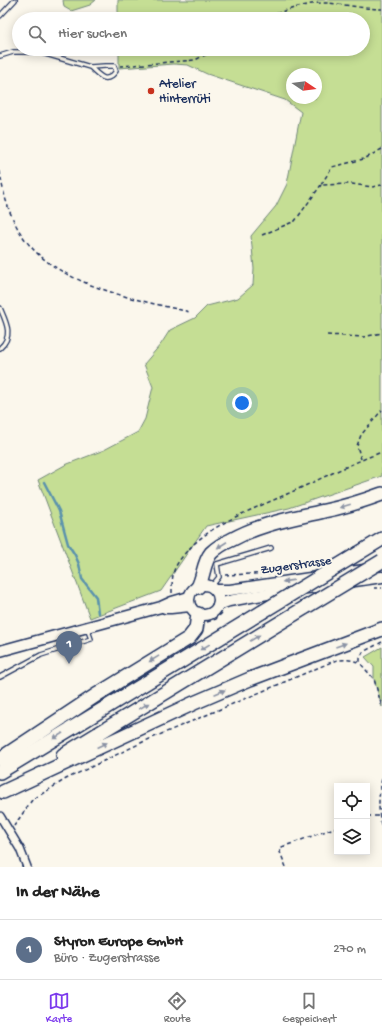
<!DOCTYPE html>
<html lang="de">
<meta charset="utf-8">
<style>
body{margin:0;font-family:"Gochi Hand",sans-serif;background:#f2f2f2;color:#222}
.controls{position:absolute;right:12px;bottom:12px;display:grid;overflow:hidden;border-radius:0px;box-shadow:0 2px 10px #0003}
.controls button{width:36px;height:36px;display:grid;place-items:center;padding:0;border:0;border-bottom:1px solid #e0e0e0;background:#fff;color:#222;font:20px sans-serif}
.compass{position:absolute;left:286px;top:68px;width:36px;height:36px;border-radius:50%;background:#fff;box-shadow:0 2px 10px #0003;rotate:103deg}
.you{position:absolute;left:242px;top:403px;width:14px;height:14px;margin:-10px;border:3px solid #fff;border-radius:50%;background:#1a73e8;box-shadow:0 0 0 6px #1a73e833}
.badge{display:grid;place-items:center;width:26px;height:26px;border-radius:50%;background:#7c3aed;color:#fff;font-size:13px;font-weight:700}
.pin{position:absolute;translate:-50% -33px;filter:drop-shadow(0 1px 2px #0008)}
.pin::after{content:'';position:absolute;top:21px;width:14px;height:12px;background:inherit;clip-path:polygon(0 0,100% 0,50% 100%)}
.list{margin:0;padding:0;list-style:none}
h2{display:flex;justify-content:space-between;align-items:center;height:52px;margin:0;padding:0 16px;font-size:17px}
h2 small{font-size:13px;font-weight:400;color:#767676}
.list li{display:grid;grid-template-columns:26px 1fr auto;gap:12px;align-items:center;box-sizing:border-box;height:60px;padding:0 16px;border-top:1px solid #e0e0e0}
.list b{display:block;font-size:15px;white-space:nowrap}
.list p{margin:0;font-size:13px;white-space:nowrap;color:#767676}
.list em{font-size:13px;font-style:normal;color:#767676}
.icon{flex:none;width:22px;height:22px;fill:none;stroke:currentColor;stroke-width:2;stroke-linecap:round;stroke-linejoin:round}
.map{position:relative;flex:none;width:382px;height:867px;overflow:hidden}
.search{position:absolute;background:#fff;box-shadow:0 2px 10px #0003;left:12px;right:12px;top:12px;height:44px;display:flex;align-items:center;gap:10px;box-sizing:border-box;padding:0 14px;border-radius:22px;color:#767676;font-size:15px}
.sheet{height:112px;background:#fff}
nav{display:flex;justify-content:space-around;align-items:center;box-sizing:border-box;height:56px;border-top:1px solid #e0e0e0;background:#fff;font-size:11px;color:#767676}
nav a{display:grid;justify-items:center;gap:2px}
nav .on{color:#7c3aed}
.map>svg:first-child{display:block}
.green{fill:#c5de94;stroke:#708679;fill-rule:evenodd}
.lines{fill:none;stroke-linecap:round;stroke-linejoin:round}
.stream{stroke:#5a92ad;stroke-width:2.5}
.lane-casing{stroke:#1b2f5e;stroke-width:6}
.street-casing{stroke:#1b2f5e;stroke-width:10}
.secondary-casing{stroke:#1b2f5e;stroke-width:13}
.highway-casing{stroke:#1b2f5e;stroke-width:16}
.path{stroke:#1b2f5e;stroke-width:1.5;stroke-dasharray:4 3;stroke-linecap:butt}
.lane{stroke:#fbf7ec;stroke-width:3.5}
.street{stroke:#fbf7ec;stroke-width:7}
.secondary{stroke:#fbf7ec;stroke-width:10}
.highway{stroke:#fbf7ec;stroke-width:13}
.highway-bridge-casing{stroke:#1b2f5e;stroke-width:16;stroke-linecap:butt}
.highway-bridge{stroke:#fbf7ec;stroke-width:13}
.oneway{fill:#8b93a5}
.poi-dot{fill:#c8321e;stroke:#fbf7ec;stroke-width:1.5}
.labels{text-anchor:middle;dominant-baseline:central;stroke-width:4;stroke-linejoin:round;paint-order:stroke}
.poi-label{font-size:13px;fill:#1b2f5e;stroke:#fbf7ec;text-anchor:start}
.street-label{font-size:13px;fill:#1b2f5e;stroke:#fbf7ec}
</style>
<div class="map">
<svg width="382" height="867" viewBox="0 0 382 867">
<rect width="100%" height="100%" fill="#fbf7ec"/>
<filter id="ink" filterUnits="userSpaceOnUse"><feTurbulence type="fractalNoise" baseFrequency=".025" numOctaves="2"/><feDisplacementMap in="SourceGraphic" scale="8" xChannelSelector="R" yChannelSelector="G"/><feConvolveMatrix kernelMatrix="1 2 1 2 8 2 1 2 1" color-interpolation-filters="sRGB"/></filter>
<g filter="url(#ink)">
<g class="green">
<path d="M 63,0 L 96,0 L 90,5 L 71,11 L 64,7 Z"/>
<path d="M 118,0 L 382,0 L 382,476 L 289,508 L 206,526 L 161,591 L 90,618 L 38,480 L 65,465 L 104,450 L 138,432 L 145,419 L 153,387 L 144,364 L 161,344 L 170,330 L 195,318 L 207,306 L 238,298 L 253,285 L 254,269 L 251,236 L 276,206 L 287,184 L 301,112 L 285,100 L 207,74 L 188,65 L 174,64 L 119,68 L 119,49 L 363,49 L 363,19 L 118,19 ZM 292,74 L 316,74 L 316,98 L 292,98 Z"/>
<path d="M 382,647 L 382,707 L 374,679 L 374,667 L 365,657 Z"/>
</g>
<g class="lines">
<path class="stream" d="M 44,482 L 59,511 L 68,544 L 75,555 L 79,564 L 82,579 L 96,597 L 98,613"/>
<g class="lane-casing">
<g id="lane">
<path d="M 0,16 L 15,0"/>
<path d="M 0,56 L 13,52 L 39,52 L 90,67 L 105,66 L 114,66 L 116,71 C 106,85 100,76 90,67"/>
<path d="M 0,308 C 6,322 14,336 0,348"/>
<path d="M 211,587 L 219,577 L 217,564 L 271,548"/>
<path d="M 0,677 L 41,655 L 91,639 L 87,628"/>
</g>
</g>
<g class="street-casing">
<path id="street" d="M 0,816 L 20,849 L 27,867"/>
</g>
<g class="secondary-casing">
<g id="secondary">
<circle cx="204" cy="600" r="15"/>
<path d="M 215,590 L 230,590 L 364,570"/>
<path d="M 218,605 L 229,601 L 273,593 L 382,577"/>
<path d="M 165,608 L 171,608 L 190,606"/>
<path d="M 0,651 L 161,607 L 172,602 L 189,597"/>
</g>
</g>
<g class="highway-casing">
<g id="highway">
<path d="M 359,553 L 382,539"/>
<path d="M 198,587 C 204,576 203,563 211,553 C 217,547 224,543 231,540 C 262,523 291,519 324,511 C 344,507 363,501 382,494"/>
<path d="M 63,755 L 306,607"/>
<path d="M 0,759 L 98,694 L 189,638 L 196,629 L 198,614"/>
<path d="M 0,772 L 262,612"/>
<path d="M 3,792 L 194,703 L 250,679 L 382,629"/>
</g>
</g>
<g class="path">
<path d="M 263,19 C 279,12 309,2 326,3 C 345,4 363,9 382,9"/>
<path d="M 120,66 L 195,60 L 217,49"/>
<path d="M 382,149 L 364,159 L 332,167 L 321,185 L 352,184 L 372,187 L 382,185"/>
<path d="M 0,171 C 3,196 11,222 27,242 C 61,286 138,300 190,312"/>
<path d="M 262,235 L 295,221 L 321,185"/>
<path d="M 327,335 L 363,337 L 382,333"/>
<path d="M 361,459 L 357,446 L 361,435 L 382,410"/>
<path d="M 225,575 L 279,573"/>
<path d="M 374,588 L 382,588"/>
<path d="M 172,593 C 172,587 172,581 173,575 C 174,566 183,555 189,549 C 214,522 255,509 287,494 C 319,480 349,464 382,452"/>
<path d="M 207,622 L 216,619 L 222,613"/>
<path d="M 382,642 L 363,652 L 360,658 L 360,663 L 374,679 L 382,707"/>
<path d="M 382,779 C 378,796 378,812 382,829"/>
<path d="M 367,816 L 379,816"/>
<path d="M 14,826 L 32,800 L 66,779 L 145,741 L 334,661 C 344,659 351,659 360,663"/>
<path d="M 286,867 L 280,852 L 282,847 L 337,827"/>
</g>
<use href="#lane" class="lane"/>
<use href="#street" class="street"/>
<use href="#secondary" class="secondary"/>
<use href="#highway" class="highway"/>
<g class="highway-bridge-casing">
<g id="highway-bridge">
<path d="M 306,607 L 382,561"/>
<path d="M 262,612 L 359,553"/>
</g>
</g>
<use href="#highway-bridge" class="highway-bridge"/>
</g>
<defs><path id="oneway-solid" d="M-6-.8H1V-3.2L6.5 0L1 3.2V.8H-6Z"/></defs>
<g class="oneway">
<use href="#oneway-solid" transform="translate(345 506) rotate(164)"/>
<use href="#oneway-solid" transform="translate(222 545) rotate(147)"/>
<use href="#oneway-solid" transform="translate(288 581) rotate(172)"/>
<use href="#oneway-solid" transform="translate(255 638) rotate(-32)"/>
<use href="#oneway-solid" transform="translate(341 645) rotate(-20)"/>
<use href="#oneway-solid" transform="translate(205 647) rotate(149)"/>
<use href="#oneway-solid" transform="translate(154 659) rotate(149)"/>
<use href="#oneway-solid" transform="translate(220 692) rotate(-23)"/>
<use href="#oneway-solid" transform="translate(144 706) rotate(-31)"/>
<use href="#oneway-solid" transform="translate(58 736) rotate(149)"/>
<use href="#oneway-solid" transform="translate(102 745) rotate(-25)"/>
</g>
</g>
<circle class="poi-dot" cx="151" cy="91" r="4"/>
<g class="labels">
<g class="poi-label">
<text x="159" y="84">Atelier<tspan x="159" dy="15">Hinterrüti</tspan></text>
</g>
<g class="street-label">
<text transform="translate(296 566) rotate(-8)">Zugerstrasse</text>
</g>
</g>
</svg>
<div class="controls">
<button><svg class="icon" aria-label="locate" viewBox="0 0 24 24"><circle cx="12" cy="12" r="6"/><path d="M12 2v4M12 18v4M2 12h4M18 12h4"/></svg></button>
<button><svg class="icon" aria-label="layers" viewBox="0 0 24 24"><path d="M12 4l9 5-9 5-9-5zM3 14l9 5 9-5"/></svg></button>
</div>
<svg class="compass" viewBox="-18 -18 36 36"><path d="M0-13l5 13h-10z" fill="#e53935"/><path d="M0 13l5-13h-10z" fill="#767676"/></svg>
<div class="you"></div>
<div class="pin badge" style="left:69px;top:664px;background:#5c6f8a">1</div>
<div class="search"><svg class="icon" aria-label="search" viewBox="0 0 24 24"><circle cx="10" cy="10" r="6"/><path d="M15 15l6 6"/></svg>Hier suchen</div>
</div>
<section class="sheet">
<h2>In der Nähe<small></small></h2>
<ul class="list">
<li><span class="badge" style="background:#5c6f8a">1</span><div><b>Styron Europe GmbH</b><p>Büro · Zugerstrasse</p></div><em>270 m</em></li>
</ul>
</section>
<nav>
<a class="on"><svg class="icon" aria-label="map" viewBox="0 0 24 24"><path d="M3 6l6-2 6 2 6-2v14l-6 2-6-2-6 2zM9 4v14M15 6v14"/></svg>Karte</a>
<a><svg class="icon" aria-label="directions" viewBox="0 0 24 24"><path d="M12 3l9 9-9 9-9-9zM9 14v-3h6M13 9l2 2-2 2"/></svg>Route</a>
<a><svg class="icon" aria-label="saved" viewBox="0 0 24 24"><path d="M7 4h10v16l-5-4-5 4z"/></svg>Gespeichert</a>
</nav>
